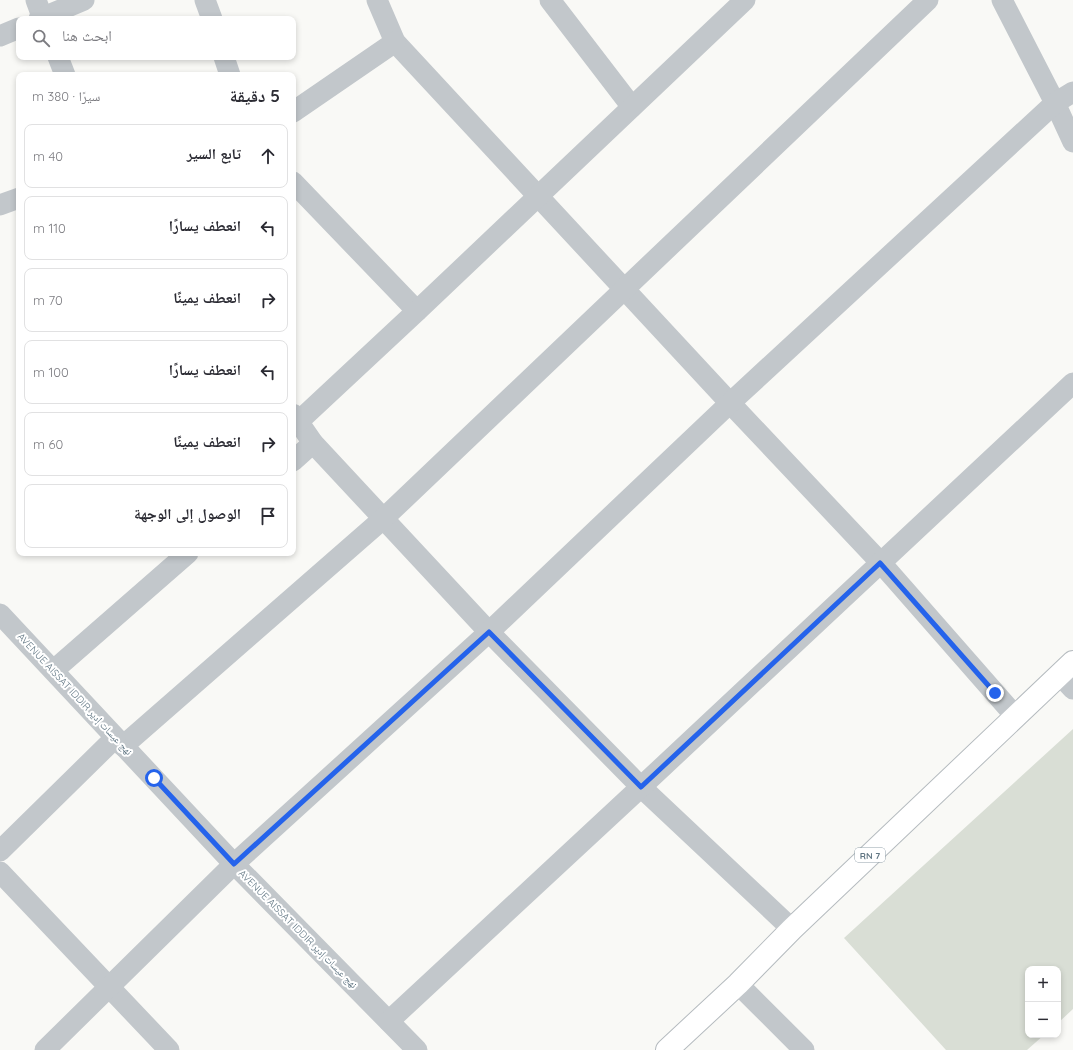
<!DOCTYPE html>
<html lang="ar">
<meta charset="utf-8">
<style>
body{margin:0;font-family:Quicksand,"Noto Naskh Arabic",sans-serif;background:#f7f7f7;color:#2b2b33;direction:rtl}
.controls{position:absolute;right:12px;bottom:12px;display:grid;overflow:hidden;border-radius:8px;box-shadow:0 2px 6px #0003}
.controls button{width:36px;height:36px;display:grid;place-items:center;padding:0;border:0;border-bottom:1px solid #e1e1e2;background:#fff;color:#2b2b33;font:20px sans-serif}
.stop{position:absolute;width:12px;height:12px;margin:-9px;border:3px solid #2563eb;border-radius:50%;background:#fff}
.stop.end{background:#2563eb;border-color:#fff;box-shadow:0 1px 4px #0008}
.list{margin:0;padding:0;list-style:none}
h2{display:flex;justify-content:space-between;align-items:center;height:52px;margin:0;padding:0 16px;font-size:17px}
h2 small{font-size:13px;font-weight:400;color:#7c7c81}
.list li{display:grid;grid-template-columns:26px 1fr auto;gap:12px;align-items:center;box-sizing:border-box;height:64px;margin:0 8px 8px;padding:0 8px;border:1px solid #e1e1e2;border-radius:8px}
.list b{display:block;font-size:15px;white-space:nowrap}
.list em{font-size:13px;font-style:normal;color:#7c7c81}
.icon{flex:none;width:22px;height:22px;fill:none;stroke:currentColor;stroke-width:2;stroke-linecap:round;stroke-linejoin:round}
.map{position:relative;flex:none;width:1073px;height:1050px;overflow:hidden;direction:ltr}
.search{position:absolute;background:#fff;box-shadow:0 2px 6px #0003;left:16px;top:16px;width:280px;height:44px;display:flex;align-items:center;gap:10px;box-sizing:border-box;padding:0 14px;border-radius:8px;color:#7c7c81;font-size:15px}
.panel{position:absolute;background:#fff;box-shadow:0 2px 6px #0003;left:16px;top:72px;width:280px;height:484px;border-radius:8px;direction:rtl}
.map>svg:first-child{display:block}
.green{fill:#d9ded5}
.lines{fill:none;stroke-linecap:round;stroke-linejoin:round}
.major-casing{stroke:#b5bbbf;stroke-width:24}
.minor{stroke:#c2c7cb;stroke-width:21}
.major{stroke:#fff;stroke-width:22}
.route{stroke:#2563eb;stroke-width:5}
.labels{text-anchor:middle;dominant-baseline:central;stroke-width:4;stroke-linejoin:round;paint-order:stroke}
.shield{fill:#fff;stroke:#91a0a9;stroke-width:1}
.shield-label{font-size:9px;font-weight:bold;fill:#627784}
.street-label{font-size:10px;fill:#627784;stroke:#fff}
</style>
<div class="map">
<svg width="1073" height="1050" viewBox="0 0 1073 1050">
<rect width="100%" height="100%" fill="#f9f9f6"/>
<path class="green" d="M 1073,729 L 1073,1009 L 1058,1023 L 1058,969 L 1028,969 L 1028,1035 L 1044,1035 L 1027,1050 L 946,1050 L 844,938 Z"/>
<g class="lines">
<g class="major-casing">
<path id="major" d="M 667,1050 L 738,984 L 792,929 L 1073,662"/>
</g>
<g class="minor">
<path d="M 36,0 L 43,19"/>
<path d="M 205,0 L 212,19"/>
<path d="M 377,0 L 395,42 L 730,403 L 881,563 L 1016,717"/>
<path d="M 550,0 L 632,107"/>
<path d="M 1002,0 L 1055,103 L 1073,142"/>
<path d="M 39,19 L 84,0"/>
<path d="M 0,36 L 19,28"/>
<path d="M 58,57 L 65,75"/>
<path d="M 224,57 L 230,75"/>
<path d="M 293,112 L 395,42"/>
<path d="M 293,182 L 417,311"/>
<path d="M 0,205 L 19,198"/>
<path d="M 293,414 L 313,443 L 489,632 L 641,787 L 792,929"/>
<path d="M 299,421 L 417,311 L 745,0"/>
<path d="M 293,461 L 313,443"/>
<path d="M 0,614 L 234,864 L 417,1050"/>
<path d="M 54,670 L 188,553"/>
<path d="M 1060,675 L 1073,689"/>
<path d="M 123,746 L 384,518 L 928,0"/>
<path d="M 0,851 L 115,738"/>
<path d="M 0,872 L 169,1050"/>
<path d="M 738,984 L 804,1050"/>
<path d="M 389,1021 L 641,787 L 1073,383"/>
<path d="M 45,1050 L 234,864 L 489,632 L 730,403 L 1055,103 L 1073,92"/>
</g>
<use href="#major" class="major"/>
</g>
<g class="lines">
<path class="route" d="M 154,778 L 234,864 L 489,632 L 641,787 L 880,563 L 995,693"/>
</g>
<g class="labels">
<rect class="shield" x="855" y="848" width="30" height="14" rx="3"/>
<g class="shield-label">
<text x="870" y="855">RN 7</text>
</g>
<g class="street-label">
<text transform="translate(75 694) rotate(47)">AVENUE AISSAT IDDIR نهج عيسات إدير</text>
<text transform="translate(298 929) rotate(45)">AVENUE AISSAT IDDIR نهج عيسات إدير</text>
</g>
</g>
</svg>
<div class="controls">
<button>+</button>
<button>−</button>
</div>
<div class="stop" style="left:154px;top:778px"></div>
<div class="stop end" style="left:995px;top:693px"></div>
<div class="search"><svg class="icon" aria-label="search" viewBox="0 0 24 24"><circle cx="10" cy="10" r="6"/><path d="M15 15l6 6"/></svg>ابحث هنا</div>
<section class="panel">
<h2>5 دقيقة<small>سيرًا · 380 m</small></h2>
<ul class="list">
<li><svg class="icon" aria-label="ahead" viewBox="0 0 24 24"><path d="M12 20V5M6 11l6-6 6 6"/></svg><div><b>تابع السير</b></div><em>40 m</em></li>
<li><svg class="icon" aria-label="left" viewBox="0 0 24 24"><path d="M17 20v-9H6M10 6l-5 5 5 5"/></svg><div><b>انعطف يسارًا</b></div><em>110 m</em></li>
<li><svg class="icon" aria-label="right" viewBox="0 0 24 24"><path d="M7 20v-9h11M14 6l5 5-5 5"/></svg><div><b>انعطف يمينًا</b></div><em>70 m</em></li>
<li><svg class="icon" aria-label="left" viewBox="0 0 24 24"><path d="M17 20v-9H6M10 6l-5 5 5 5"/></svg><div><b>انعطف يسارًا</b></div><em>100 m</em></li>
<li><svg class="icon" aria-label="right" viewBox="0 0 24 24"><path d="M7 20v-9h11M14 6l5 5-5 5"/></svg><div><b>انعطف يمينًا</b></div><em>60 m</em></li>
<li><svg class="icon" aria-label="arrive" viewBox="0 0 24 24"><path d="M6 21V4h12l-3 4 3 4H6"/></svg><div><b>الوصول إلى الوجهة</b></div></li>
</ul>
</section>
</div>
